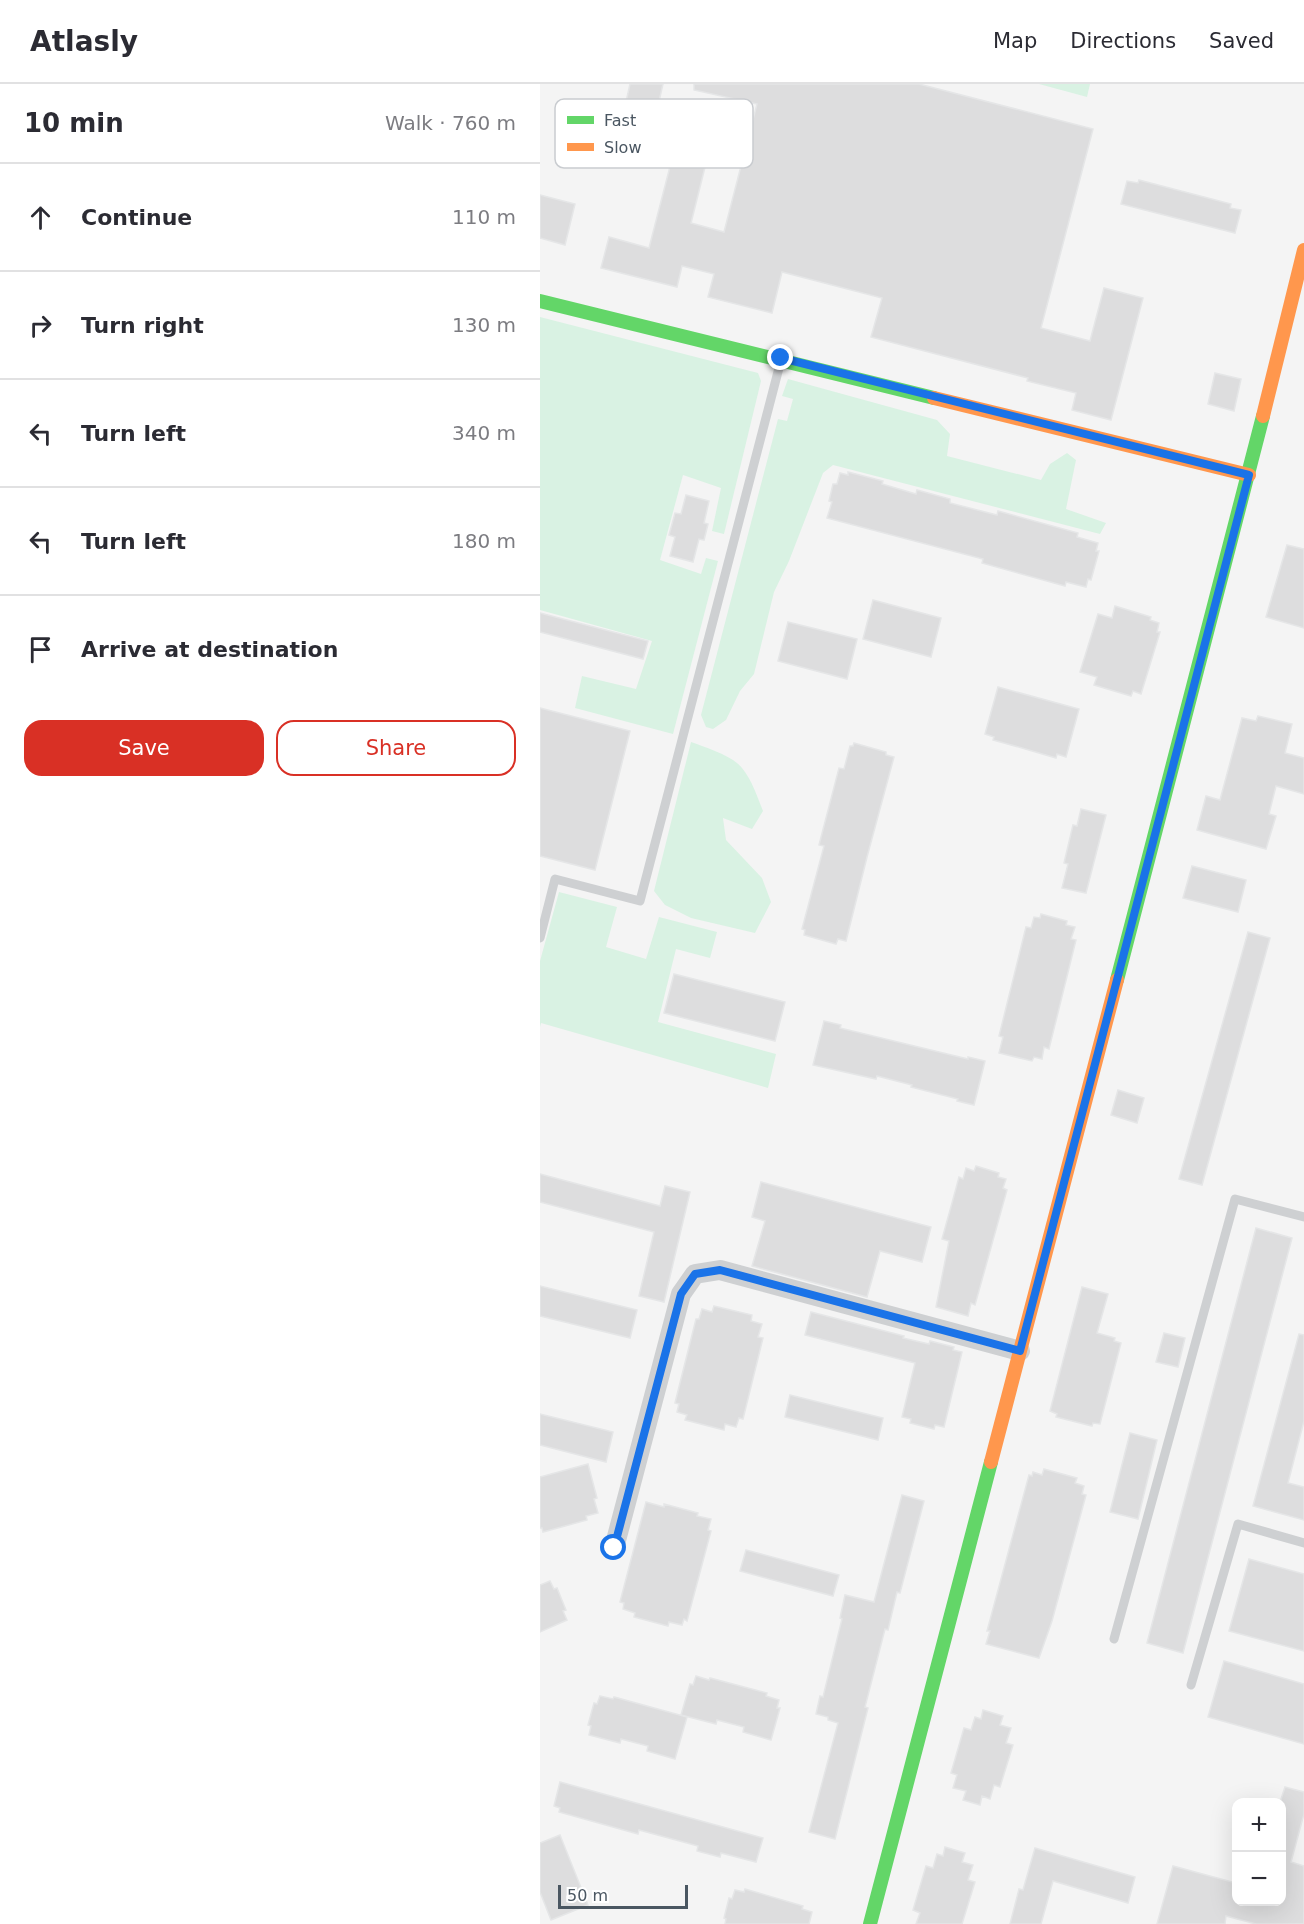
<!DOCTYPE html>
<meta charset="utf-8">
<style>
body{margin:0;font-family:"DejaVu Sans",sans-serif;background:#f7f7f7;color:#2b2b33}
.controls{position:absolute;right:18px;bottom:18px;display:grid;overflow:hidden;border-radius:12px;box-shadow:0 6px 24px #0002}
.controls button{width:54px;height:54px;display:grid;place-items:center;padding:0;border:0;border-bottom:2px solid #e1e1e2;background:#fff;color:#2b2b33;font:30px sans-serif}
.scale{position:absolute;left:18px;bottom:15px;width:130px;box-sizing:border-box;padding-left:6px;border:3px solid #4a5661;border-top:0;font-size:16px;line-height:21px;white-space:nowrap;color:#4a5661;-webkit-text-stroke:4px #fff;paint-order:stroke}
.stop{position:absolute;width:18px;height:18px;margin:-14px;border:4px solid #1a73e8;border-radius:50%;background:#fff}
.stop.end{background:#1a73e8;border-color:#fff;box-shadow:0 2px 6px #0008}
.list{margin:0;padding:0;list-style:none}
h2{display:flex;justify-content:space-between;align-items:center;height:78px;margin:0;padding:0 24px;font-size:26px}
h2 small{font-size:20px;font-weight:400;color:#7c7c81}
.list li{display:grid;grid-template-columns:39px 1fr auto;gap:18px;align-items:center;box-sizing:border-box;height:108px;padding:0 24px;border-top:2px solid #e1e1e2}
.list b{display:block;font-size:22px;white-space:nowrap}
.list em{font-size:20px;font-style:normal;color:#7c7c81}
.actions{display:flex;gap:12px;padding:18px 24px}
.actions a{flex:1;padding:14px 0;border:2px solid #d93025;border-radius:18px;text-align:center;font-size:21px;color:#d93025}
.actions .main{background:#d93025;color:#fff}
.icon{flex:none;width:33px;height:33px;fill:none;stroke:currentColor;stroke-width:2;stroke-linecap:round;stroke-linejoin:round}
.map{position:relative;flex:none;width:764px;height:1840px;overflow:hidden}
header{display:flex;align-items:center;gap:36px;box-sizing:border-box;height:84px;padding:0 30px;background:#fff;border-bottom:2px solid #e1e1e2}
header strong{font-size:28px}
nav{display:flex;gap:33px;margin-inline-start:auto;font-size:21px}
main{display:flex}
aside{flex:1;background:#fff}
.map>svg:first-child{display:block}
.green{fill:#d9f2e3}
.building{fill:#ddddde;stroke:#e5e6e7;stroke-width:1.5}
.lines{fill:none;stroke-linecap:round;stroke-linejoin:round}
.lane{stroke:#ced0d2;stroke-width:9}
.street{stroke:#ced0d2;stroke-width:20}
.fast{stroke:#63d668;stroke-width:14}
.slow{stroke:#ff974d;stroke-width:14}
.route{stroke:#1a73e8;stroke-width:8}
.key{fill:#fff;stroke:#c9ccd0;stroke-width:1.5}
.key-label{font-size:16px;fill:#4a5661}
</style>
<header>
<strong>Atlasly</strong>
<nav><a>Map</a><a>Directions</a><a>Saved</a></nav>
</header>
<main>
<aside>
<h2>10 min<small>Walk · 760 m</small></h2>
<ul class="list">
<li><svg class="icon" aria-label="ahead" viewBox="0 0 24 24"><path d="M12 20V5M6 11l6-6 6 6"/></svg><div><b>Continue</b></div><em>110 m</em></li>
<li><svg class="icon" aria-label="right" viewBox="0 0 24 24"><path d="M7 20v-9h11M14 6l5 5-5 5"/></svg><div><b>Turn right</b></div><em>130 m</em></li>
<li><svg class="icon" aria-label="left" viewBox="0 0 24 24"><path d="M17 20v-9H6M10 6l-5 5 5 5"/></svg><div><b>Turn left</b></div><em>340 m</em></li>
<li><svg class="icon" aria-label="left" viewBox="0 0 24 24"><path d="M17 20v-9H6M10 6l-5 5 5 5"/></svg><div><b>Turn left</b></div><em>180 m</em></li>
<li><svg class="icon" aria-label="arrive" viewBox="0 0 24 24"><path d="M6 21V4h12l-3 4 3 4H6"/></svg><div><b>Arrive at destination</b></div></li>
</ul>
<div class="actions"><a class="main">Save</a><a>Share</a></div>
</aside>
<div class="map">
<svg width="764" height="1840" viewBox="0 0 764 1840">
<rect width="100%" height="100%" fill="#f4f4f4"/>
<g class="green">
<path d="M 499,0 L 550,0 L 547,13 Z"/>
<path d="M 0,233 L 218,289 L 221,297 L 184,450 L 172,447 L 181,404 L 143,391 L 120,476 L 161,490 L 166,474 L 178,477 L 133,650 L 35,624 L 42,592 L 96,605 L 112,557 L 0,526 Z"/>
<path d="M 248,295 L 397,336 L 410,350 L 407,372 L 501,396 L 510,380 L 527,369 L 536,376 L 526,425 L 566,439 L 560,450 L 293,381 L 283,389 L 249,477 L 234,508 L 214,590 L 200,607 L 186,636 L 173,645 L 166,643 L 161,631 L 238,335 L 247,337 L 253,315 L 242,312 Z"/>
<path d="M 151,658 C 165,663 193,672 202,684 C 212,696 217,712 223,727 L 212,745 L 183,734 L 186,756 L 222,794 L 231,818 L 215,849 L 151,834 L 125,821 L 114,807 Z"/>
<path d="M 19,808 L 77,823 L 66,863 L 106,875 L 119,833 L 177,848 L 170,874 L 136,865 L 118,938 L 236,970 L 228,1004 L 1,939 L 0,943 L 0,877 Z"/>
</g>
<g class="building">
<path d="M 90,0 L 123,0 L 108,65 L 77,58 Z"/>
<path d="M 154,0 L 379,0 L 553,45 L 501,244 L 550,257 L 564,204 L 603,214 L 571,336 L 532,326 L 536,309 L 487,297 L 488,294 L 331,253 L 342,214 L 242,188 L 232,229 L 168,213 L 174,190 L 142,182 L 137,203 L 61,184 L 69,153 L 109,164 L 134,67 L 151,72 L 158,43 L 174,47 L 151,139 L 184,148 L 217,20 L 154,6 Z"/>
<path d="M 599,96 L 691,120 L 690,124 L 701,126 L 695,149 L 581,120 L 587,97 L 598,99 Z"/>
<path d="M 0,111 L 35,120 L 25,161 L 0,154 Z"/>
<path d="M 675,289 L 701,295 L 694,327 L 668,320 Z"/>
<path d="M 308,388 L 343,397 L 342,400 L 376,410 L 377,406 L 410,415 L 410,419 L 457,431 L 458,427 L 538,449 L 537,453 L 558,459 L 556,467 L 559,467 L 551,496 L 548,495 L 546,503 L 526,498 L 525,502 L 442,479 L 443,475 L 287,434 L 292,418 L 289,417 L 293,400 L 297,400 L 300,389 L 308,391 Z"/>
<path d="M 146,411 L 169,417 L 164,439 L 168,440 L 164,456 L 159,455 L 153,478 L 130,472 L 135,453 L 129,451 L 135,429 L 141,430 Z"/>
<path d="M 747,461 L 764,465 L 764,544 L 726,533 Z"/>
<path d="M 333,516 L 401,534 L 391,573 L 323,555 Z"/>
<path d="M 575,522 L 611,533 L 610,536 L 619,539 L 617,548 L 620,548 L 601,610 L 593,607 L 591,612 L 554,601 L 557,593 L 540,588 L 558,530 L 572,534 Z"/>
<path d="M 0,529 L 108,557 L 103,575 L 0,548 Z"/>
<path d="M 248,538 L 317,555 L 307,595 L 238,577 Z"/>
<path d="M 458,603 L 539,625 L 526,673 L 517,670 L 516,674 L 482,664 L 453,656 L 454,653 L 445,650 Z"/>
<path d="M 0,624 L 90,647 L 55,786 L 0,772 Z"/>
<path d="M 718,632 L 752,640 L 745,669 L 764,674 L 764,710 L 736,702 L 729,730 L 736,732 L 726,765 L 657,746 L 666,712 L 680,716 L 702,634 L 716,637 Z"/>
<path d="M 314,659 L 346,668 L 346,671 L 354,673 L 327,773 L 306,857 L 298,855 L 296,860 L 264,851 L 265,846 L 262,845 L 284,762 L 279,761 L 299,684 L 304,685 L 310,662 L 313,662 Z"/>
<path d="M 541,725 L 566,731 L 546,809 L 522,804 L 528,780 L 524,779 L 533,741 L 537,742 Z"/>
<path d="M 652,782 L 706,796 L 698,828 L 643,814 Z"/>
<path d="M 501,830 L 527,837 L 526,841 L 535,843 L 531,855 L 536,856 L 509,965 L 504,963 L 502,975 L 494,973 L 492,977 L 459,969 L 463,953 L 459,952 L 486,843 L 491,844 L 494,833 L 500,834 Z"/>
<path d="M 708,848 L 730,854 L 662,1101 L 639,1095 Z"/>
<path d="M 134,890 L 245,918 L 235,957 L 124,929 Z"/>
<path d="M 284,937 L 301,941 L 300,944 L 428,975 L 428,973 L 445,977 L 434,1021 L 417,1017 L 418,1015 L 371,1003 L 372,1001 L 337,992 L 336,995 L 273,981 Z"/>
<path d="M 578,1006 L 604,1014 L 597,1039 L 571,1031 Z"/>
<path d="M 436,1082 L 459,1089 L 458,1093 L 466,1095 L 463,1104 L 467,1106 L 435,1221 L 431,1219 L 428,1232 L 396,1223 L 409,1157 L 402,1155 L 412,1119 L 419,1093 L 423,1095 L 426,1084 L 434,1087 Z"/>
<path d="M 0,1090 L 120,1122 L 125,1102 L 150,1108 L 124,1218 L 99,1212 L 114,1148 L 0,1118 Z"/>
<path d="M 221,1098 L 391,1143 L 382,1178 L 340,1167 L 327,1213 L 212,1182 L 225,1137 L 212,1133 Z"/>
<path d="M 716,1144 L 752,1154 L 643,1569 L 607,1559 Z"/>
<path d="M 0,1202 L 97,1226 L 90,1254 L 0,1232 Z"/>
<path d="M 542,1203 L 568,1210 L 557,1249 L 575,1254 L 574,1257 L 581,1259 L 560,1340 L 553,1339 L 552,1342 L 516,1333 L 517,1330 L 510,1327 Z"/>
<path d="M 174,1222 L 212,1231 L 211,1237 L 222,1240 L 218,1253 L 223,1254 L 203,1335 L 199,1334 L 196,1343 L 185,1340 L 184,1346 L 145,1336 L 147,1331 L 137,1328 L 139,1320 L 135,1319 L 156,1235 L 159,1235 L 162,1225 L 172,1228 Z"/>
<path d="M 271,1228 L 364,1252 L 363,1254 L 389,1260 L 390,1257 L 414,1263 L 413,1266 L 422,1268 L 404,1343 L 395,1341 L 394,1345 L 370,1339 L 371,1335 L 362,1333 L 375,1279 L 265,1251 Z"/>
<path d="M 624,1249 L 645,1254 L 638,1283 L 616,1278 Z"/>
<path d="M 759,1250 L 764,1251 L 764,1337 L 748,1399 L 764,1403 L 764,1436 L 713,1422 Z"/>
<path d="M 250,1311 L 343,1334 L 338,1356 L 245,1333 Z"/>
<path d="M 0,1330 L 73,1348 L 66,1378 L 0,1361 Z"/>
<path d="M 590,1349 L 617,1356 L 598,1435 L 570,1428 Z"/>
<path d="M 48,1380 L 57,1414 L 54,1415 L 58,1429 L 46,1432 L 47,1436 L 3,1448 L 2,1444 L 0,1444 L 0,1393 Z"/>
<path d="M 504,1385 L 537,1394 L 535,1399 L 544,1402 L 542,1410 L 546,1411 L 512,1537 L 499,1574 L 446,1560 L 450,1547 L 447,1547 L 489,1391 L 492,1392 L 493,1388 L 502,1391 Z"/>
<path d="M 362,1411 L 384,1417 L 360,1509 L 357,1508 L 348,1546 L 345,1545 L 325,1623 L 328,1624 L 295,1755 L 269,1748 L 298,1639 L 288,1636 L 288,1633 L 276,1630 L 280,1612 L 283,1613 L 302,1535 L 300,1534 L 305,1511 L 334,1518 Z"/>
<path d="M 106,1418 L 124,1423 L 124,1420 L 158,1429 L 157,1432 L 171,1435 L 168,1446 L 171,1447 L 147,1537 L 144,1535 L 142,1541 L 129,1538 L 128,1542 L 94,1533 L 95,1529 L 83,1525 L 84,1519 L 80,1518 Z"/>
<path d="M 206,1466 L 299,1491 L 293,1512 L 200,1487 Z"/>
<path d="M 709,1475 L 764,1490 L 764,1567 L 689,1547 Z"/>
<path d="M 10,1497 L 14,1505 L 17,1504 L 26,1526 L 23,1527 L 27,1536 L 0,1548 L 0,1501 Z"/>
<path d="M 684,1577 L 764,1600 L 764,1660 L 668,1633 Z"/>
<path d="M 156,1592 L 169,1596 L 170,1594 L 227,1609 L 226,1612 L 239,1616 L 237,1624 L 240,1624 L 231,1656 L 203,1648 L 204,1643 L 177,1636 L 176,1640 L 141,1631 L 150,1600 L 153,1601 Z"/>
<path d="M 60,1612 L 73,1615 L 74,1613 L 147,1633 L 135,1675 L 107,1667 L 108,1662 L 81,1655 L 80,1659 L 49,1651 L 51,1642 L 48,1641 L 54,1619 L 57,1620 Z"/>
<path d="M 443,1626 L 463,1632 L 460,1641 L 471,1644 L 466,1659 L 473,1661 L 460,1703 L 454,1701 L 450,1715 L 442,1712 L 440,1721 L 423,1716 L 426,1707 L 413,1704 L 417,1691 L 411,1689 L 424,1644 L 431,1646 L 435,1633 L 441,1635 Z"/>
<path d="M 20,1698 L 223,1754 L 216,1778 L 181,1769 L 180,1773 L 157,1767 L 158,1762 L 99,1746 L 98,1750 L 19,1728 L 20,1724 L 14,1722 Z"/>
<path d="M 745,1703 L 764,1708 L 764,1730 L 751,1778 L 764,1782 L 764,1840 L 716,1840 L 686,1832 L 685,1840 L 617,1840 L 633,1782 L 696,1799 L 696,1818 L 741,1818 L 741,1715 Z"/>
<path d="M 20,1751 L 48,1821 L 11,1836 L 0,1808 L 0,1759 Z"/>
<path d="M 405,1763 L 425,1769 L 422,1778 L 433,1781 L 428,1796 L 435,1798 L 422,1840 L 376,1840 L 380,1829 L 373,1826 L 386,1782 L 393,1784 L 397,1770 L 403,1772 Z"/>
<path d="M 495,1764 L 595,1793 L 588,1819 L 513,1797 L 501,1840 L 470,1840 L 479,1805 L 483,1806 Z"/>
<path d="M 205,1805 L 263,1822 L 262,1825 L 272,1828 L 269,1840 L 185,1840 L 186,1835 L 184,1834 L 189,1814 L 192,1815 L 195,1806 L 204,1808 Z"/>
</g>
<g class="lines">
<g class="lane">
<path d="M 0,854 L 15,795 L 100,817 L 240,280"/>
<path d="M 574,1555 L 695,1115 L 764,1133"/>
<path d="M 651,1601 L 698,1440 L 764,1459"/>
</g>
<path class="street" d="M 74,1464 L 141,1210 L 155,1190 L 180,1186 L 480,1267"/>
<g class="fast">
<path d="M 0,217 L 394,314"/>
<path d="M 577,896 L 723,332"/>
<path d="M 330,1840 L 451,1378"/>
</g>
<g class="slow">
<path d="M 394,314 L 709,391"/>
<path d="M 723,332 L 764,166"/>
<path d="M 451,1378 L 577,896"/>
</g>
</g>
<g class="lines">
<path class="route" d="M 74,1464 L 141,1210 L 155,1190 L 180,1186 L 480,1267 L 709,391 L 241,274"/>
</g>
<rect x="15" y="15" width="198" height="69" rx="9" class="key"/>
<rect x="27" y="32" width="27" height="8" fill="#63d668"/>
<rect x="27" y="59" width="27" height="8" fill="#ff974d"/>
<g class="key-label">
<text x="64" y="42">Fast</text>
<text x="64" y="69">Slow</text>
</g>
</svg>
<div class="controls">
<button>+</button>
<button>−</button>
</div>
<div class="scale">50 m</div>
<div class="stop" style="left:74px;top:1464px"></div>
<div class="stop end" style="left:241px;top:274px"></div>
</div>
</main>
